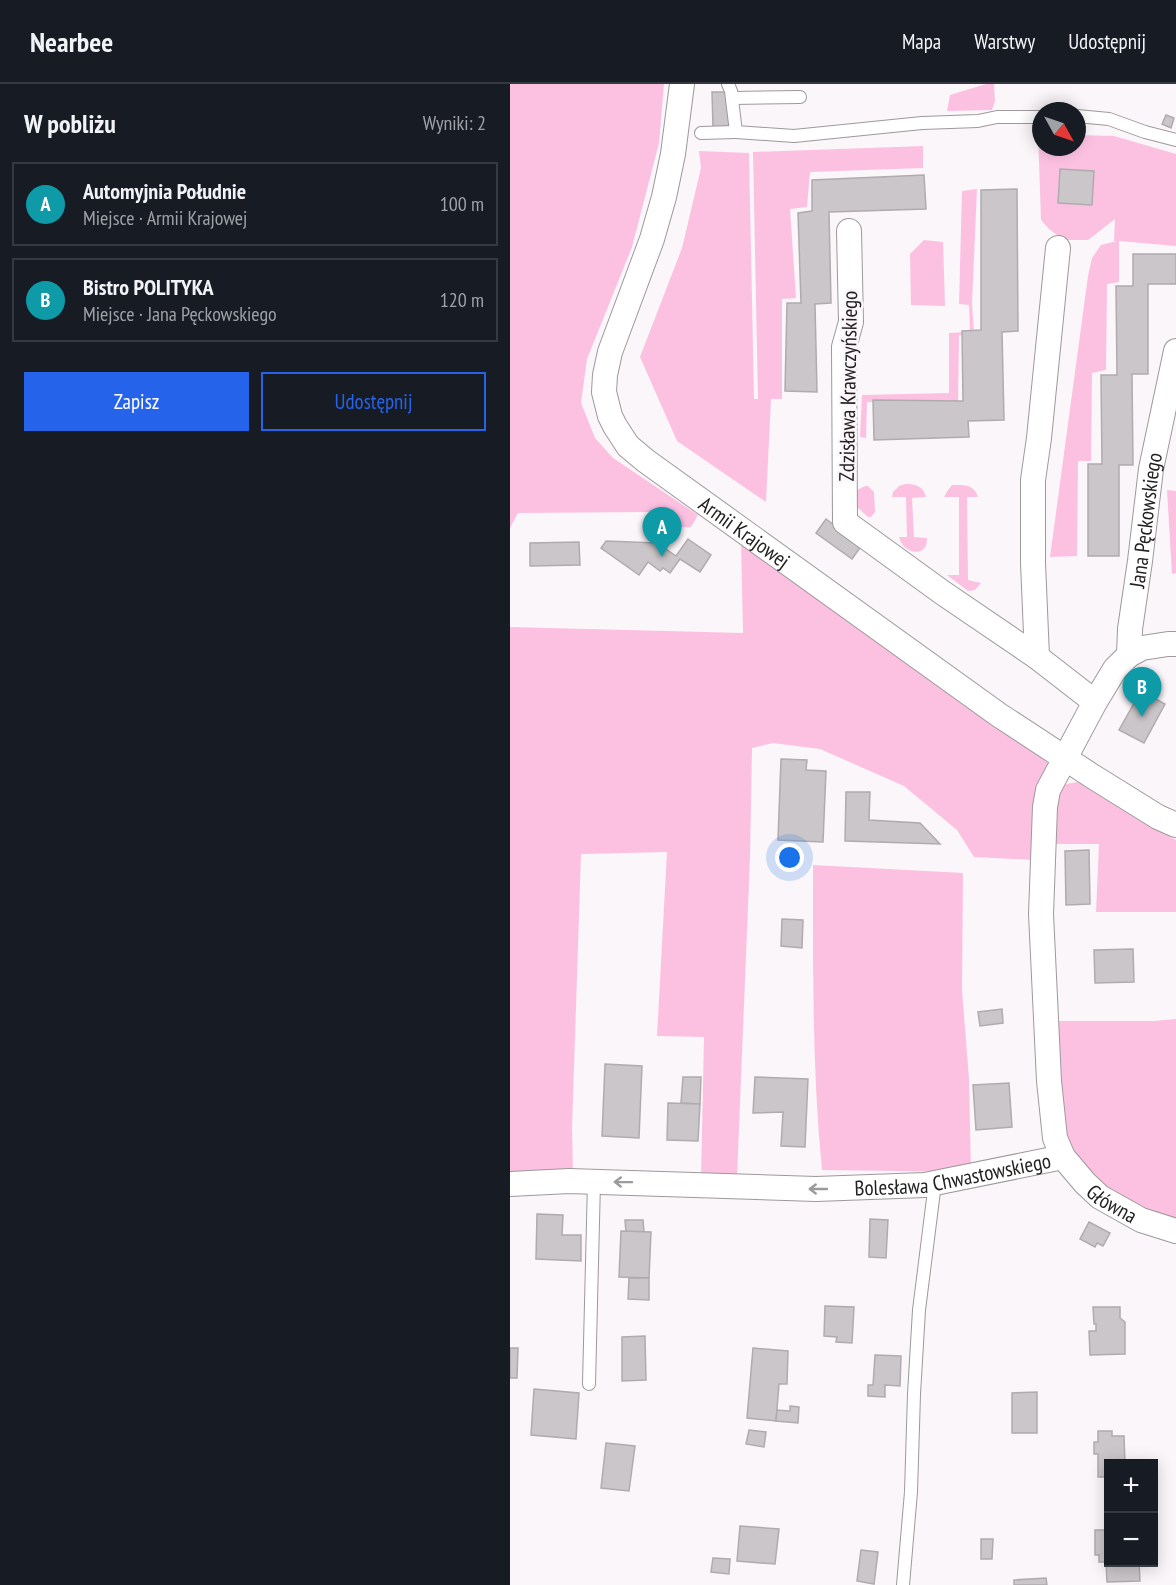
<!DOCTYPE html>
<html lang="pl">
<meta charset="utf-8">
<style>
body{margin:0;font-family:"PT Sans Narrow",sans-serif;background:#20242c;color:#f1f3f6}
.controls{position:absolute;right:18px;bottom:18px;display:grid;overflow:hidden;border-radius:0px;box-shadow:0 3px 15px #0003}
.controls button{width:54px;height:54px;display:grid;place-items:center;padding:0;border:0;border-bottom:2px solid #363941;background:#171b24;color:#f1f3f6;font:30px sans-serif}
.compass{position:absolute;left:522px;top:18px;width:54px;height:54px;border-radius:50%;background:#171b24;box-shadow:0 3px 15px #0003;rotate:130deg}
.you{position:absolute;left:280px;top:774px;width:21px;height:21px;margin:-15px;border:4px solid #fff;border-radius:50%;background:#1a73e8;box-shadow:0 0 0 9px #1a73e833}
.badge{display:grid;place-items:center;width:39px;height:39px;border-radius:50%;background:#2563eb;color:#fff;font-size:20px;font-weight:700}
.pin{position:absolute;translate:-50% -50px;filter:drop-shadow(0 2px 3px #0008)}
.pin::after{content:'';position:absolute;top:32px;width:21px;height:18px;background:inherit;clip-path:polygon(0 0,100% 0,50% 100%)}
.list{margin:0;padding:0;list-style:none}
h2{display:flex;justify-content:space-between;align-items:center;height:78px;margin:0;padding:0 24px;font-size:26px}
h2 small{font-size:20px;font-weight:400;color:#9ea1a6}
.list li{display:grid;grid-template-columns:39px 1fr auto;gap:18px;align-items:center;box-sizing:border-box;height:84px;margin:0 12px 12px;padding:0 12px;border:2px solid #363941;border-radius:0px}
.list b{display:block;font-size:22px;white-space:nowrap}
.list p{margin:0;font-size:20px;white-space:nowrap;color:#9ea1a6}
.list em{font-size:20px;font-style:normal;color:#9ea1a6}
.actions{display:flex;gap:12px;padding:18px 24px}
.actions a{flex:1;padding:14px 0;border:2px solid #2563eb;border-radius:0px;text-align:center;font-size:21px;color:#2563eb}
.actions .main{background:#2563eb;color:#fff}
.map{position:relative;flex:none;width:666px;height:1501px;overflow:hidden}
header{display:flex;align-items:center;gap:36px;box-sizing:border-box;height:84px;padding:0 30px;background:#171b24;border-bottom:2px solid #363941}
header strong{font-size:28px}
nav{display:flex;gap:33px;margin-inline-start:auto;font-size:21px}
main{display:flex}
aside{flex:1;background:#171b24}
.map>svg:first-child{display:block}
.green{fill:#fcc1e1}
.building{fill:#cbc6c9;stroke:#b0abae;stroke-width:1.5}
.lines{fill:none;stroke-linecap:round;stroke-linejoin:round}
.lane-casing{stroke:#9d999b;stroke-width:14}
.street-casing{stroke:#9d999b;stroke-width:26}
.lane{stroke:#fff;stroke-width:12}
.street{stroke:#fff;stroke-width:24}
.oneway{stroke:#9c9b9c}
.labels{text-anchor:middle;dominant-baseline:central;stroke-width:5;stroke-linejoin:round;paint-order:stroke}
.street-label{font-size:21px;fill:#222122;stroke:#fbf6f9}
</style>
<header>
<strong>Nearbee</strong>
<nav><a>Mapa</a><a>Warstwy</a><a>Udostępnij</a></nav>
</header>
<main>
<aside>
<h2>W pobliżu<small>Wyniki: 2</small></h2>
<ul class="list">
<li><span class="badge" style="background:#0f9aa8">A</span><div><b>Automyjnia Południe</b><p>Miejsce · Armii Krajowej</p></div><em>100 m</em></li>
<li><span class="badge" style="background:#0f9aa8">B</span><div><b>Bistro POLITYKA</b><p>Miejsce · Jana Pęckowskiego</p></div><em>120 m</em></li>
</ul>
<div class="actions"><a class="main">Zapisz</a><a>Udostępnij</a></div>
</aside>
<div class="map">
<svg width="666" height="1501" viewBox="0 0 666 1501">
<rect width="100%" height="100%" fill="#fbf6f9"/>
<g class="green">
<path d="M 0,0 L 154,0 L 149,59 L 122,163 L 77,275 L 71,319 L 85,354 L 103,374 L 188,431 L 181,443 L 141,444 L 140,428 L 8,429 L 0,444 Z"/>
<path d="M 476,0 L 484,0 L 485,17 L 482,26 L 437,27 L 440,11 Z"/>
<path d="M 528,49 L 531,49 L 531,63 L 567,63 L 567,51 L 604,52 L 666,70 L 666,162 L 609,157 L 609,198 L 597,200 L 596,286 L 582,289 L 581,377 L 568,377 L 567,472 L 540,473 L 578,192 L 582,174 L 591,161 L 607,157 L 604,157 L 605,135 L 578,156 L 554,156 L 539,145 L 531,136 Z"/>
<path d="M 413,62 L 413,84 L 300,88 L 297,123 L 280,125 L 286,214 L 272,215 L 272,315 L 261,315 L 256,418 L 167,357 L 130,273 L 172,164 L 191,84 L 189,67 L 239,69 L 244,315 L 248,315 L 243,68 Z"/>
<path d="M 467,105 L 462,219 L 464,250 L 449,251 L 448,317 L 357,318 L 356,354 L 350,353 L 352,311 L 439,309 L 439,249 L 460,248 L 459,221 L 449,220 L 452,107 Z"/>
<path d="M 414,156 L 433,158 L 435,222 L 401,221 L 400,170 Z"/>
<path d="M 395,400 C 406,400 413,402 416,413 L 402,414 L 404,453 L 417,454 C 418,474 393,471 389,453 L 397,453 L 396,413 L 382,413 L 383,408 L 389,402 Z"/>
<path d="M 442,401 C 454,401 464,400 468,413 L 457,413 L 458,496 L 471,499 L 465,506 L 458,507 L 437,491 L 449,491 L 449,413 L 434,413 L 438,406 Z"/>
<path d="M 355,402 L 358,402 L 364,408 L 365,428 L 361,433 L 358,433 L 347,423 L 345,411 L 347,406 Z"/>
<path d="M 657,406 L 666,407 L 666,489 L 662,490 Z"/>
<path d="M 231,459 L 538,679 L 525,711 L 524,776 L 464,773 L 447,746 L 394,702 L 310,665 L 263,659 L 242,664 L 240,773 L 227,1093 L 191,1094 L 194,953 L 147,952 L 157,768 L 71,770 L 62,1044 L 63,1089 L 0,1092 L 0,543 L 233,549 Z"/>
<path d="M 568,698 L 614,727 L 666,756 L 666,828 L 586,828 L 589,760 L 546,760 L 546,721 L 549,706 L 556,700 Z"/>
<path d="M 303,781 L 453,789 L 452,906 L 459,995 L 461,1088 L 312,1086 C 302,985 303,883 303,781 Z"/>
<path d="M 666,935 L 666,1139 L 609,1116 L 555,1062 L 546,937 L 644,937 Z"/>
</g>
<g class="building">
<path d="M 202,8 L 218,8 L 219,43 L 203,43 Z"/>
<path d="M 656,31 L 664,34 L 661,44 L 652,40 Z"/>
<path d="M 550,85 L 584,87 L 582,121 L 548,119 Z"/>
<path d="M 414,91 L 416,125 L 319,128 L 321,219 L 305,220 L 307,308 L 275,307 L 277,219 L 291,219 L 288,129 L 302,127 L 302,96 Z"/>
<path d="M 507,105 L 508,247 L 492,248 L 494,336 L 458,337 L 459,353 L 364,356 L 363,316 L 453,317 L 452,247 L 471,246 L 471,106 Z"/>
<path d="M 623,170 L 666,170 L 666,200 L 638,200 L 638,290 L 622,290 L 623,381 L 609,381 L 609,472 L 578,472 L 578,380 L 592,380 L 591,291 L 607,291 L 606,202 L 623,202 Z"/>
<path d="M 316,435 L 352,461 L 342,475 L 306,449 Z"/>
<path d="M 178,455 L 201,471 L 190,488 L 170,475 L 160,489 L 153,484 L 150,487 L 138,478 L 129,491 L 91,464 L 96,457 L 147,459 L 166,472 Z"/>
<path d="M 69,458 L 70,481 L 20,482 L 20,459 Z"/>
<path d="M 631,607 L 655,620 L 634,659 L 609,646 Z"/>
<path d="M 271,675 L 297,676 L 296,686 L 316,687 L 313,758 L 268,756 Z"/>
<path d="M 336,708 L 360,708 L 359,736 L 410,739 L 430,760 L 335,757 Z"/>
<path d="M 579,766 L 580,820 L 556,821 L 555,767 Z"/>
<path d="M 272,835 L 293,836 L 292,864 L 271,862 Z"/>
<path d="M 623,865 L 624,898 L 585,899 L 584,866 Z"/>
<path d="M 492,925 L 493,939 L 470,942 L 468,928 Z"/>
<path d="M 95,980 L 132,982 L 129,1054 L 92,1052 Z"/>
<path d="M 173,993 L 191,993 L 190,1020 L 171,1019 Z"/>
<path d="M 245,993 L 298,995 L 295,1063 L 271,1062 L 273,1028 L 243,1029 Z"/>
<path d="M 499,999 L 502,1043 L 466,1046 L 463,1001 Z"/>
<path d="M 158,1019 L 190,1020 L 188,1057 L 157,1056 Z"/>
<path d="M 27,1130 L 53,1131 L 52,1151 L 71,1151 L 71,1177 L 26,1175 Z"/>
<path d="M 360,1135 L 378,1136 L 376,1174 L 359,1173 Z"/>
<path d="M 115,1136 L 133,1136 L 134,1148 L 116,1148 Z"/>
<path d="M 579,1138 L 600,1149 L 593,1162 L 587,1159 L 585,1163 L 570,1155 Z"/>
<path d="M 111,1147 L 141,1148 L 139,1194 L 109,1193 Z"/>
<path d="M 119,1194 L 139,1194 L 139,1216 L 118,1215 Z"/>
<path d="M 315,1222 L 344,1223 L 342,1259 L 326,1258 L 327,1253 L 314,1252 Z"/>
<path d="M 583,1223 L 610,1223 L 610,1234 L 615,1238 L 615,1270 L 580,1271 L 579,1247 L 586,1247 L 586,1240 L 584,1240 Z"/>
<path d="M 135,1252 L 136,1296 L 112,1297 L 112,1253 Z"/>
<path d="M 0,1264 L 8,1264 L 7,1294 L 0,1294 Z"/>
<path d="M 243,1264 L 278,1267 L 277,1300 L 269,1300 L 266,1337 L 237,1334 Z"/>
<path d="M 365,1271 L 391,1272 L 390,1302 L 375,1301 L 375,1313 L 358,1312 L 358,1301 L 363,1301 Z"/>
<path d="M 24,1305 L 69,1309 L 66,1355 L 21,1351 Z"/>
<path d="M 527,1308 L 527,1349 L 502,1349 L 502,1309 Z"/>
<path d="M 280,1322 L 289,1323 L 288,1339 L 266,1337 L 267,1326 L 280,1327 Z"/>
<path d="M 239,1346 L 256,1348 L 254,1363 L 236,1360 Z"/>
<path d="M 588,1347 L 602,1347 L 602,1352 L 614,1352 L 615,1380 L 598,1380 L 598,1393 L 588,1393 L 588,1370 L 584,1370 L 584,1358 L 588,1358 Z"/>
<path d="M 96,1359 L 125,1362 L 119,1407 L 91,1404 Z"/>
<path d="M 230,1442 L 269,1445 L 265,1480 L 227,1477 Z"/>
<path d="M 585,1446 L 598,1446 L 598,1478 L 629,1478 L 630,1497 L 597,1498 L 596,1478 L 589,1478 L 589,1471 L 585,1471 Z"/>
<path d="M 471,1455 L 483,1455 L 482,1475 L 471,1475 Z"/>
<path d="M 351,1466 L 368,1468 L 364,1500 L 347,1497 Z"/>
<path d="M 203,1474 L 220,1475 L 219,1490 L 201,1488 Z"/>
<path d="M 536,1494 L 537,1501 L 504,1501 L 504,1496 Z"/>
</g>
<g class="lines">
<g class="lane-casing">
<g id="lane">
<path d="M 218,0 L 221,7 L 226,48 L 284,52 L 412,39 L 468,37 L 487,33 L 531,33"/>
<path d="M 222,14 L 290,13"/>
<path d="M 567,32 L 599,35 L 635,48 L 666,56"/>
<path d="M 191,49 L 226,48"/>
<path d="M 79,1300 L 84,1098"/>
<path d="M 393,1501 L 401,1408 L 404,1310 L 409,1226 L 425,1099"/>
</g>
</g>
<g class="street-casing">
<g id="street">
<path id="s1" d="M 172,0 L 163,70 L 154,113 L 142,155 L 100,268 L 95,291 L 94,308 L 100,332 L 105,342 L 118,362 L 136,377 L 489,631 L 582,692 L 648,733 L 666,741"/>
<path d="M 339,147 L 341,238 L 334,263 L 335,438 L 433,509 L 527,573 L 585,618"/>
<path id="s2" d="M 666,560 L 658,560 L 632,564 L 619,571 L 605,585 L 585,618 L 538,706 L 535,723 L 531,830 L 539,997 L 545,1054 L 553,1073 L 575,1099 L 590,1113 L 631,1136 L 666,1147"/>
<path id="s3" d="M 619,571 L 620,545 L 630,477 L 641,385 L 666,267"/>
<path d="M 527,573 L 523,479 L 523,396 L 529,354 L 548,164"/>
<path id="s4" d="M 0,1100 L 59,1097 L 306,1105 L 415,1101 L 553,1073"/>
</g>
</g>
<use href="#lane" class="lane"/>
<use href="#street" class="street"/>
</g>
<defs><path id="oneway-shaft" d="M-6 0H5M1.5-3L5.5 0L1.5 3" fill="none" stroke-width="1.6" stroke-linecap="round" stroke-linejoin="round" transform="scale(1.5)"/></defs>
<g class="oneway">
<use href="#oneway-shaft" transform="translate(113 1098) rotate(-179)"/>
<use href="#oneway-shaft" transform="translate(308 1105) rotate(180)"/>
</g>
<g class="labels">
<g class="street-label">
<text transform="translate(338 302) rotate(-89)">Zdzisława Krawczyńskiego</text>
<text stroke="none"><textPath href="#s3" startOffset="136">Jana Pęckowskiego</textPath></text>
<text stroke="none"><textPath href="#s1" startOffset="524">Armii Krajowej</textPath></text>
<text stroke="none"><textPath href="#s4" startOffset="444">Bolesława Chwastowskiego</textPath></text>
<text stroke="none"><textPath href="#s2" startOffset="645">Główna</textPath></text>
</g>
</g>
</svg>
<div class="controls">
<button>+</button>
<button>−</button>
</div>
<svg class="compass" viewBox="-18 -18 36 36"><path d="M0-13l5 13h-10z" fill="#e53935"/><path d="M0 13l5-13h-10z" fill="#9ea1a6"/></svg>
<div class="you"></div>
<div class="pin badge" style="left:152px;top:473px;background:#0f9aa8">A</div>
<div class="pin badge" style="left:632px;top:633px;background:#0f9aa8">B</div>
</div>
</main>
